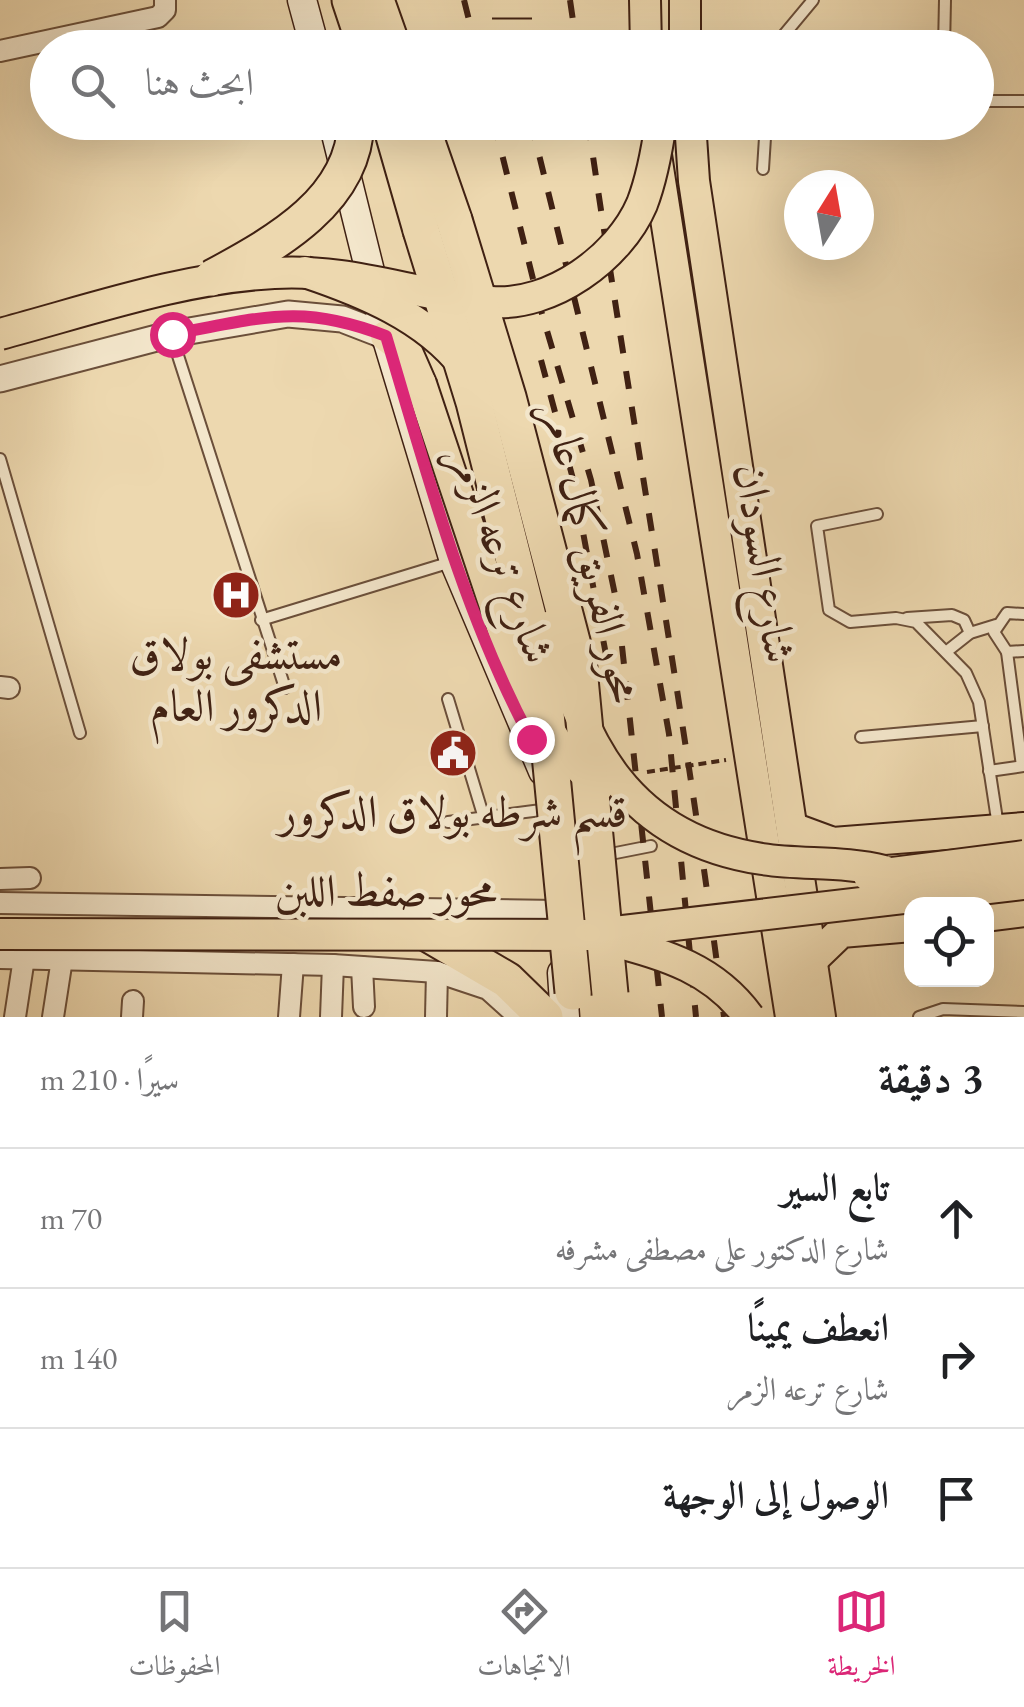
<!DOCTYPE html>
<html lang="ar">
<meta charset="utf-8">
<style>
body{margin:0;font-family:"EB Garamond",Amiri,serif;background:#f6f6f6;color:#202124;direction:rtl}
.controls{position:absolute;right:30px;bottom:30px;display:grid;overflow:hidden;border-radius:20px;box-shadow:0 10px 40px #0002}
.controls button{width:90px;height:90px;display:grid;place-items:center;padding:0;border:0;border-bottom:2px solid #e0e0e0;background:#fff;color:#202124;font:50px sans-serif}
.compass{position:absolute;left:784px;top:170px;width:90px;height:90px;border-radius:50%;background:#fff;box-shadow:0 10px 40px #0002;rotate:11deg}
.stop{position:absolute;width:30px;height:30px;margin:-22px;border:8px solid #db2777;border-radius:50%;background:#fff}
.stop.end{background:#db2777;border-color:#fff;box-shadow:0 2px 10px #0008}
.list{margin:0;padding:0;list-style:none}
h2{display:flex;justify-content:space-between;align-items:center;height:130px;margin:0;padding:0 40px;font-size:42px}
h2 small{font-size:32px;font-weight:400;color:#757577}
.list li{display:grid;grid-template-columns:65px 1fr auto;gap:30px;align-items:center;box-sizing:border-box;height:140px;padding:0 40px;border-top:2px solid #e0e0e0}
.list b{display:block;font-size:38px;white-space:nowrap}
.list p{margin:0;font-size:32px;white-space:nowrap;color:#757577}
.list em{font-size:32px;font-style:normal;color:#757577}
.icon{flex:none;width:55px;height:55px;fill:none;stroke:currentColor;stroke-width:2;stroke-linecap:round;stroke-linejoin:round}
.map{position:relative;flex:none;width:1024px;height:1017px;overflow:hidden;direction:ltr}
.search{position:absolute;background:#fff;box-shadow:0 10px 40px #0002;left:30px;right:30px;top:30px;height:110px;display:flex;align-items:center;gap:25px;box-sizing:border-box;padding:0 35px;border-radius:55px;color:#757577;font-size:38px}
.sheet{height:550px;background:#fff}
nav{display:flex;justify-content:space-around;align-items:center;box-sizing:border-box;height:140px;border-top:2px solid #e0e0e0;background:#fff;font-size:28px;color:#757577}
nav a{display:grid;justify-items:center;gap:5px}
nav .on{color:#db2777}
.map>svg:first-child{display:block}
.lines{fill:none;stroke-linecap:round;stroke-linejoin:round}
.service-casing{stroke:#6b4f3a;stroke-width:14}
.minor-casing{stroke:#6b4f3a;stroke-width:24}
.tertiary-casing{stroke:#6b4f3a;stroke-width:29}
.secondary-casing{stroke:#402113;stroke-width:31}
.primary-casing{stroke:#402113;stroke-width:34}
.motorway-casing{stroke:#402113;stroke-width:39}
.service{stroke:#f3e6cb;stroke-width:10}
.minor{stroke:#f3e6cb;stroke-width:20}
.tertiary{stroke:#f3e6cb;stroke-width:25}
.secondary{stroke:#f3e6cb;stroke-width:28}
.primary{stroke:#edd8af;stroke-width:30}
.motorway{stroke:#edd8af;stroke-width:35}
.rail{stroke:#402113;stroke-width:6;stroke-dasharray:18 18;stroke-linecap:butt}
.primary-bridge-casing{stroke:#402113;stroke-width:34;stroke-linecap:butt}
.motorway-bridge-casing{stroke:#402113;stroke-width:39;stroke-linecap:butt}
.path-bridge{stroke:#402113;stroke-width:4;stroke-dasharray:8 5;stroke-linecap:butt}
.primary-bridge{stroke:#edd8af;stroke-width:30}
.motorway-bridge{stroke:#edd8af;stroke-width:35}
.route{stroke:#db2777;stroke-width:12}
.labels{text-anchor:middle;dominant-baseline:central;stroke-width:9;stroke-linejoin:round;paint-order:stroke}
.street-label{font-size:45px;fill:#402113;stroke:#f3e6cb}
.poi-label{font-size:45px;fill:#402113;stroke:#f3e6cb}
</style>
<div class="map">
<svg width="1024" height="1017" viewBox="0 0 1024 1017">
<rect width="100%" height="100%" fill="#edd8af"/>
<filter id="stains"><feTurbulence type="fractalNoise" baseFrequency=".002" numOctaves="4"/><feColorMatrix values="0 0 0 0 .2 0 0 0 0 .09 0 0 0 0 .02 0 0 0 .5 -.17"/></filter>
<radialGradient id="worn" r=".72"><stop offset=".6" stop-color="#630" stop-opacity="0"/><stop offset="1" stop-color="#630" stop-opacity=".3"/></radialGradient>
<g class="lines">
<g class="service-casing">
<g id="service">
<path d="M 778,42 L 813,0"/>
<path d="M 944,48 L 945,0"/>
<path d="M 976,101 L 1024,101"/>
<path d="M 763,169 L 766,122"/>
<path d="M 172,337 L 285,688"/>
<path d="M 0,459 L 80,733"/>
<path d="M 877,514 L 817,526 L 829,610 L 850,622 L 896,618 L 916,622 L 966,673 L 979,702 L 998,826"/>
<path d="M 1024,614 L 1007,613 L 994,632 L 1007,652 L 1024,651"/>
<path d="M 907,618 L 952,615 L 964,620 L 970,633"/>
<path d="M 261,620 L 451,562"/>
<path d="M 946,652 L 970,633 L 996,625"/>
<path d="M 1007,652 L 1022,766"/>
<path d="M 448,699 L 484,818"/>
<path d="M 861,737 L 983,726"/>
<path d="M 989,771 L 1024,766"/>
<path d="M 448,822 L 549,809"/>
<path d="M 565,863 L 651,846"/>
<path d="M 919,1017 L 943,1009 L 1024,1012"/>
</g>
</g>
<g class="minor-casing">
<g id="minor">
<path d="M 0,51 L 158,17 L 165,10 L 165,0"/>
<path d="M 0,687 L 9,688"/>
<path d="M 0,879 L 30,878"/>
<path d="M 0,903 L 557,911"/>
<path d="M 0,958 L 333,965 L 437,972 L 488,989 L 519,1017"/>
<path d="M 362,967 L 364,1007"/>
<path d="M 15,1017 L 24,958"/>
<path d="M 53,1017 L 62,959"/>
<path d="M 132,1017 L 133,1001"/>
<path d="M 289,1017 L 293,964"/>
<path d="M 331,1017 L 333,965"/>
<path d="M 436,1017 L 437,972"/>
</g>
</g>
<g class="tertiary-casing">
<path id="tertiary" d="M 0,379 L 172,334 L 288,314 L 342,319 L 386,336"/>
</g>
<g class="secondary-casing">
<g id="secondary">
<path d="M 302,0 L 315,48"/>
<path d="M 333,122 L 386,336 L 454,561 L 543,771"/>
<path d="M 562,973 L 565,1017"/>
</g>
</g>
<g class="primary-casing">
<g id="primary">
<path d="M 645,0 L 646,48"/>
<path d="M 685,48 L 685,0"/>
<path d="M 690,122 L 694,181 L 820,1017"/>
<path d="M 656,155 L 791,1017"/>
<path d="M 386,336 L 407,352 L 421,384"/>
<path d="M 795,829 L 833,843 L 1024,828"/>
<path d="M 986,916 L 1024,911"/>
<path d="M 814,958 L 841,932 L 912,926"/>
</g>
</g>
<g class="motorway-casing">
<g id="motorway">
<path d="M 350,0 L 366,48"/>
<path d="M 376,0 L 393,48"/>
<path d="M 390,122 L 421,230"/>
<path d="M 420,122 L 454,220"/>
<path d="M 430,935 L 507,980 L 545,1017"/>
</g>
</g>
<use href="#service" class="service"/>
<use href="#minor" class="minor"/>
<use href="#tertiary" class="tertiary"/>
<use href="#secondary" class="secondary"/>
<use href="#primary" class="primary"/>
<use href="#motorway" class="motorway"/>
<g class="rail">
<path d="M 464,0 L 476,48"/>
<path d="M 501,0 L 512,48"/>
<path d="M 570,0 L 577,48"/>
<path d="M 494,122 L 540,307 L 591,480 L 618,609 L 662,1017"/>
<path d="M 531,122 L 637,554 L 669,734 L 696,1017"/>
<path d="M 588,122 C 631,421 686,718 724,1017"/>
<path d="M 541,360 L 573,479 L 613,692"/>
</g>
<g class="primary-bridge-casing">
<g id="primary-bridge">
<path d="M 305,272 C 362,291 426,317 464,366"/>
<path d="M 0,334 C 90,310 181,278 274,273 C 349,268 417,296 491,302 C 551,307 619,258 642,204 C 652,178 657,150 661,122"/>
<path d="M 421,384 L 520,681 L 558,745 L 598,787"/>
<path d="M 551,626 C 581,745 628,839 762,859 C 802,865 845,861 884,871"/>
<path d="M 869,876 L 1024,856"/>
<path d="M 0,934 L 589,935 L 1024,884"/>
<path d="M 602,938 C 660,954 711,965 749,1017"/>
</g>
</g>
<g class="motorway-bridge-casing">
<g id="motorway-bridge">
<path d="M 492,0 L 532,0"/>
<path d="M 454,220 L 508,397 L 579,668 L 610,994"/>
<path d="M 421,230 L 474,402 L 542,672 L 573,992"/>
<path d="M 212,278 C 274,244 354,202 356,122"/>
</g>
</g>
<path class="path-bridge" d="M 647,772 L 726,760"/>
<use href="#primary-bridge" class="primary-bridge"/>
<use href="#motorway-bridge" class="motorway-bridge"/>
</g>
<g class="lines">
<path class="route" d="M 172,334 C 259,319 299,302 386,336 C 427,473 463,612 531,739"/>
</g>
<defs>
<g id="hospital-disc" transform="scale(2.5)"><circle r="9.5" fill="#8f2418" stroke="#f3e6cb"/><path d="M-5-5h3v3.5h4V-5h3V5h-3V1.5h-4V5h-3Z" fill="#fff"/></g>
<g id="civic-disc" transform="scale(2.5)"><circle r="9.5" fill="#8f2418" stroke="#f3e6cb"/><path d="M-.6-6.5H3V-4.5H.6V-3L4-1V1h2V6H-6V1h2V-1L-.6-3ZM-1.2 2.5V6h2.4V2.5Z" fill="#fff"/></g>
</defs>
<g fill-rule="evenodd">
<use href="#hospital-disc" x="236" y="595"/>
<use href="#civic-disc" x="453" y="753"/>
</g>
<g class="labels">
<g class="street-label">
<text transform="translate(593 552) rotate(77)">محور الفريق كمال عامر</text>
<text transform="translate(503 554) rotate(70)">شارع ترعه الزمر</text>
<text transform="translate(766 563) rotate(81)">شارع السودان</text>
<text x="386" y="890">محور صفط اللبن</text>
</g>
<g class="poi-label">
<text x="236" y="653">مستشفى بولاق<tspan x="236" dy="52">الدكرور العام</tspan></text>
<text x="453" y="811">قسم شرطه بولاق الدكرور</text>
</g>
</g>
<rect width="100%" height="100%" filter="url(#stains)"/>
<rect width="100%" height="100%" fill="url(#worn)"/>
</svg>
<div class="controls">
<button><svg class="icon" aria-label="locate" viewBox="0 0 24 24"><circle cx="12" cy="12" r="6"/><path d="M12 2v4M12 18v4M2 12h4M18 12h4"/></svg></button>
</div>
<svg class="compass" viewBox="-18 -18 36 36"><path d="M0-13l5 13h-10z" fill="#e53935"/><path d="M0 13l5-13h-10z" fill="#757577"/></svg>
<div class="stop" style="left:172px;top:334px"></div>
<div class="stop end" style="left:531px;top:739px"></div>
<div class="search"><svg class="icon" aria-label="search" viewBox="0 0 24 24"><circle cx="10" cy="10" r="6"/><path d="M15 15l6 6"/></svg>ابحث هنا</div>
</div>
<section class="sheet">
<h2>3 دقيقة<small>سيرًا · 210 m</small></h2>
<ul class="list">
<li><svg class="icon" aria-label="ahead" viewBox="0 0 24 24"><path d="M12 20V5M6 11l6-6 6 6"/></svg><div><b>تابع السير</b><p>شارع الدكتور على مصطفى مشرفه</p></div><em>70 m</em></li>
<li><svg class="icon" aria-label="right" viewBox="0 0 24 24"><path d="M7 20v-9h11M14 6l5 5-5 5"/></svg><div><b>انعطف يمينًا</b><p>شارع ترعه الزمر</p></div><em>140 m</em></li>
<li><svg class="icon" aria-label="arrive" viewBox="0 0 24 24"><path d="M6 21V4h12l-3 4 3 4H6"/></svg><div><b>الوصول إلى الوجهة</b></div></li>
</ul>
</section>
<nav>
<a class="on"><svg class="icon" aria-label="map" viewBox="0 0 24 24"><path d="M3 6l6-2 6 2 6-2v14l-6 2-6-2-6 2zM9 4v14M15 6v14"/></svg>الخريطة</a>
<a><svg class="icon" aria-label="directions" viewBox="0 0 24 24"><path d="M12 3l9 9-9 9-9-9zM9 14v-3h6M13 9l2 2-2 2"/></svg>الاتجاهات</a>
<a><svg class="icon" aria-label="saved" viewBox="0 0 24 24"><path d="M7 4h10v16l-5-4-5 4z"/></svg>المحفوظات</a>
</nav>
